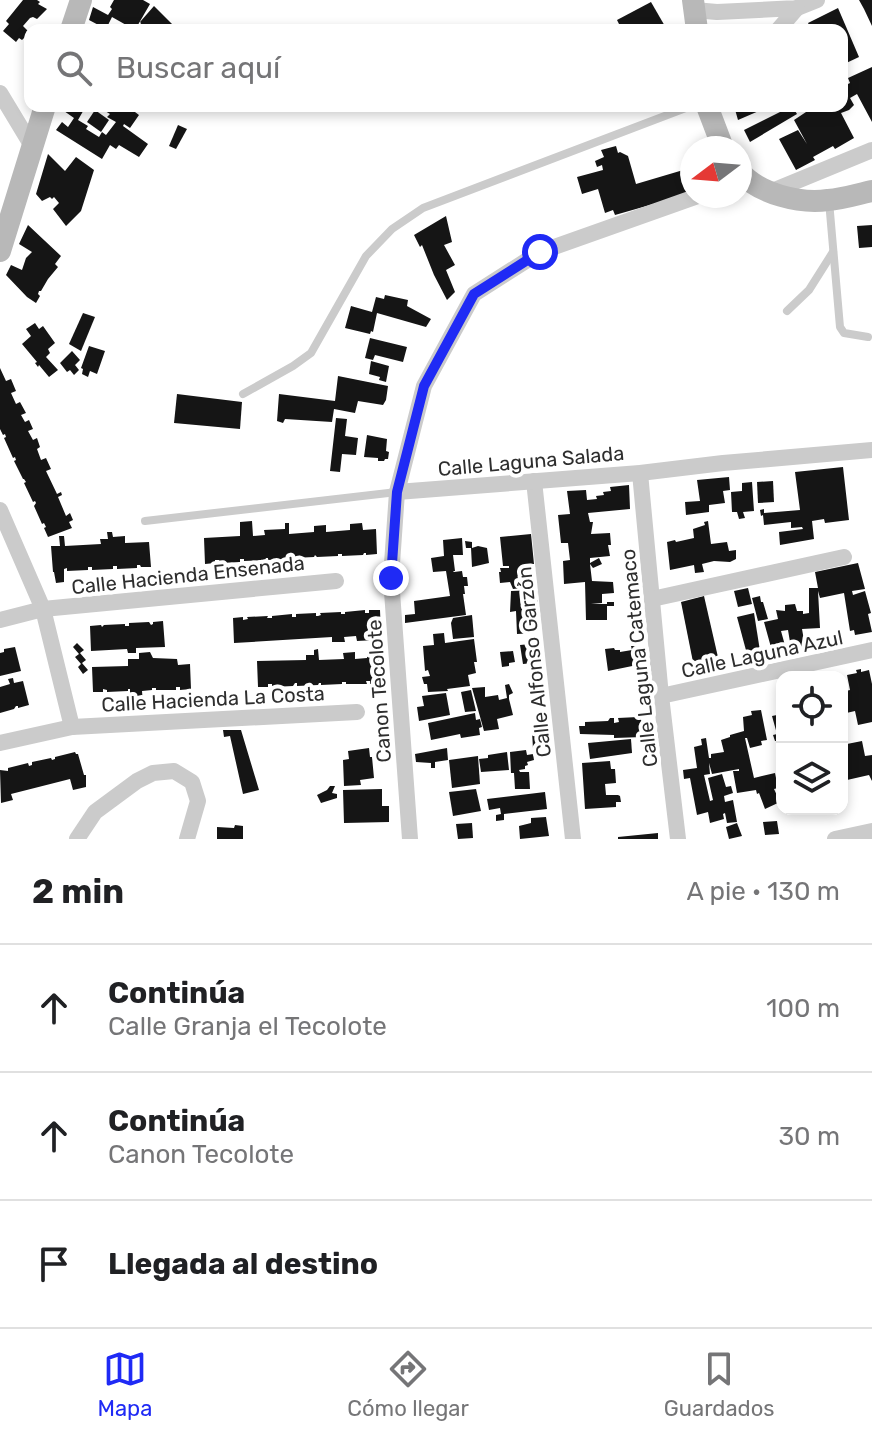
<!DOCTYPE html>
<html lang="es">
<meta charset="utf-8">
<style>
body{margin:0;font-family:Rubik,sans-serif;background:#f6f6f6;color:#202124}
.controls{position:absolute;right:24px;bottom:24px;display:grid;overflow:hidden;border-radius:16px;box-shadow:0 4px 12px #0003}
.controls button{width:72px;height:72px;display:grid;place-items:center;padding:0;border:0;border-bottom:2px solid #e0e0e0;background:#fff;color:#202124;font:40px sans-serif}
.compass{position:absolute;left:680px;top:136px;width:72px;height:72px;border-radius:50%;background:#fff;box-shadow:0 4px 12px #0003;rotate:254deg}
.stop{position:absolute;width:24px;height:24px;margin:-18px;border:6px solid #1f2af5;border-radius:50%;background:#fff}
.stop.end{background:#1f2af5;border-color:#fff;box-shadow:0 2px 8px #0008}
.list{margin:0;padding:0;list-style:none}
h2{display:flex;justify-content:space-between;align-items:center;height:104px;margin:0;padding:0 32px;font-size:34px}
h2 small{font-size:26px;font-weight:400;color:#757577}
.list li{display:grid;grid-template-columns:52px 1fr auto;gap:24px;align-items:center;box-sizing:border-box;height:128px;padding:0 32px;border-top:2px solid #e0e0e0}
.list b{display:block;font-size:30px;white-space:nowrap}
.list p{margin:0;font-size:26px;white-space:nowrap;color:#757577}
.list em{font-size:26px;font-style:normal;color:#757577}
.icon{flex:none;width:44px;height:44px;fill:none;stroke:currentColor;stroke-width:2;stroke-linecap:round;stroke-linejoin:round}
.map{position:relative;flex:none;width:872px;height:839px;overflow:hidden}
.search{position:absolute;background:#fff;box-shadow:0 4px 12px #0003;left:24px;right:24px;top:24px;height:88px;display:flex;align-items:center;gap:20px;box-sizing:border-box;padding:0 28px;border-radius:16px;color:#757577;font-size:30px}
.sheet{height:488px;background:#fff}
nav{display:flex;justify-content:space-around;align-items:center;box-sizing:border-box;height:112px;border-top:2px solid #e0e0e0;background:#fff;font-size:22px;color:#757577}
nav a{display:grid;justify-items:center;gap:4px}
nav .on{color:#1f2af5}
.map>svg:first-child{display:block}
.building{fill:#151515}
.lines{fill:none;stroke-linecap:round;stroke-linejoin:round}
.lane{stroke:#cbcbcb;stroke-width:8}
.street{stroke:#cbcbcb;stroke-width:16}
.secondary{stroke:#b8b8b8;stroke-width:22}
.route{stroke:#1f2af5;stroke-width:10}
.labels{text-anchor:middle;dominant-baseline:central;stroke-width:8;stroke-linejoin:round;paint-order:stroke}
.street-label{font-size:20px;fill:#2e2e2e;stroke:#fff}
</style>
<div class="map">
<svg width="872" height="839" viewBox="0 0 872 839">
<rect width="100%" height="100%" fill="#fff"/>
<g class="building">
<path d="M 23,0 L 37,0 L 40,2 L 38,4 L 47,9 L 37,19 L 33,17 L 30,18 L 23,26 L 28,31 L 26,32 L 28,34 L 22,40 L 19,38 L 16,42 L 3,31 L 9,24 L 6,21 Z"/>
<path d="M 114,0 L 143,0 L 150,4 L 135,30 L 112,17 L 106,29 L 89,20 L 93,7 L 108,15 L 112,9 L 110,7 Z"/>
<path d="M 859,0 L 872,0 L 872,26 L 864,9 Z"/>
<path d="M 651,2 L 666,28 L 662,30 L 622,30 L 617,20 Z"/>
<path d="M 154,6 L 175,27 L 173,30 L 148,30 L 146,28 L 141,30 L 138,28 L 141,23 L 140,22 Z"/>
<path d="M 838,8 L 859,57 L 842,65 L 842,30 L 822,30 L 819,25 L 811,29 L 808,23 Z"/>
<path d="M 872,67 L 872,122 L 857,94 L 850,98 L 854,105 L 849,110 L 841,113 L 854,138 L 835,149 L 833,146 L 813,157 L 815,160 L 796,170 L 779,139 L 798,130 L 807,144 L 794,120 L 815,106 L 842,106 L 842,87 L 850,83 L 848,78 Z"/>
<path d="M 67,106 L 86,106 L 78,120 L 88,126 L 86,129 L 99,137 L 102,132 L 106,135 L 116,122 L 107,117 L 110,114 L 105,111 L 109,106 L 127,106 L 139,115 L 130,128 L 124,124 L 123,126 L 148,144 L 139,157 L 119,145 L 116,149 L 110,145 L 102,159 L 56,130 L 62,122 L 68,127 L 74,118 L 64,111 Z"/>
<path d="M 734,106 L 770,106 L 738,120 Z"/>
<path d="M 792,106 L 797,114 L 750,142 L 744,130 Z"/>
<path d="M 95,110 L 109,120 L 101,132 L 87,122 Z"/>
<path d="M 178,125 L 187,129 L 176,149 L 169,146 Z"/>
<path d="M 616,146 L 618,153 L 620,152 L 628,156 L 636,184 L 690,168 L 692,193 L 615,215 L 613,210 L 605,213 L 598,189 L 582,194 L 577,177 L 603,170 L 602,165 L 597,167 L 595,161 L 604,157 L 601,150 Z"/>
<path d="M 48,154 L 65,171 L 76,157 L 94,170 L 81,211 L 66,226 L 53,209 L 59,203 L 54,197 L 52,199 L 50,197 L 42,201 L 36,194 Z"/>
<path d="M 446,216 L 452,242 L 444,245 L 455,265 L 446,270 L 455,292 L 447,300 L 434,275 L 422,245 L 420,247 L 414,235 Z"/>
<path d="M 28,225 L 61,256 L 55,264 L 58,267 L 48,279 L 41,291 L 39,291 L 38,294 L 40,296 L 36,303 L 27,297 L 6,275 L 11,265 L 22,270 L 26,258 L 32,252 L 19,244 Z"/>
<path d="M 872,225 L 872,247 L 859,248 L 857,226 Z"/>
<path d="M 385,295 L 408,300 L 407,306 L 431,319 L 426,327 L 377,313 L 373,332 L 371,331 L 370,334 L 345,328 L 351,306 L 372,312 L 376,297 L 384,299 Z"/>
<path d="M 83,313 L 95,317 L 81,351 L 69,344 Z"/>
<path d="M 35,323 L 39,329 L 43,326 L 55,343 L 48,349 L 50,353 L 46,357 L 58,370 L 49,377 L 39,365 L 38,367 L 35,363 L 37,362 L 22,344 L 31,336 L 26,329 Z"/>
<path d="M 370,338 L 407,347 L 403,362 L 375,355 L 373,360 L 365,358 Z"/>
<path d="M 89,346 L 105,351 L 97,374 L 90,371 L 88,377 L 82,374 L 83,369 L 81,368 Z"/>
<path d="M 72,351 L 80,360 L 75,365 L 79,370 L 74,375 L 70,370 L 67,372 L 60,363 Z"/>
<path d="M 371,361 L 389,366 L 386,382 L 379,380 L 380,377 L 369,374 Z"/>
<path d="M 0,368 L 6,381 L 11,379 L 16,391 L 11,393 L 16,404 L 20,402 L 26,413 L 21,415 L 25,422 L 29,420 L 33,429 L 28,431 L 33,440 L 37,438 L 40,447 L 37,449 L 41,460 L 46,458 L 51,469 L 46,471 L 57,494 L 61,492 L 62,495 L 58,497 L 66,516 L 70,513 L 73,520 L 69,522 L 72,528 L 48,537 L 44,528 L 46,527 L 44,523 L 42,524 L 34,506 L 36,503 L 35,501 L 33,502 L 24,483 L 26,482 L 24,479 L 23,479 L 14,461 L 16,460 L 15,457 L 13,458 L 4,438 L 6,437 L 5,434 L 3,435 L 0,429 Z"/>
<path d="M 338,376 L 388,386 L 386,400 L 383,405 L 358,401 L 355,413 L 334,409 L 332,422 L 285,419 L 283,423 L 277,421 L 279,394 L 335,401 Z"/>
<path d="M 177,394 L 242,402 L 240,429 L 174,423 Z"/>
<path d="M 336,418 L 347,419 L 345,436 L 358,438 L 356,455 L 342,454 L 340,472 L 330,471 Z"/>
<path d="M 367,435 L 387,439 L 386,451 L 389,452 L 388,459 L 385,459 L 384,461 L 378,461 L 378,458 L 364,457 Z"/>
<path d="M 843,467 L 849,520 L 825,523 L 824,519 L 812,521 L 814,539 L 780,545 L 779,532 L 803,529 L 802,527 L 791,528 L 791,522 L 764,525 L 763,515 L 761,516 L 760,510 L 764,509 L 764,513 L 800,510 L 795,472 Z"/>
<path d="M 729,477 L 730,490 L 723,491 L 725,503 L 709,505 L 709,512 L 686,515 L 685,502 L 700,501 L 697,480 Z"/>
<path d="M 773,481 L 774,502 L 758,503 L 757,482 Z"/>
<path d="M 752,482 L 754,511 L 743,512 L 745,518 L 739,519 L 737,512 L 732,512 L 731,492 L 742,491 L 742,483 Z"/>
<path d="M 629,485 L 630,509 L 588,513 L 590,522 L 593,522 L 591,534 L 610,533 L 611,545 L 608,545 L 610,556 L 590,558 L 590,563 L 599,558 L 602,564 L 593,568 L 590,564 L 592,581 L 613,582 L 614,593 L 602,594 L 602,603 L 591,604 L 607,604 L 607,602 L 614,602 L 614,606 L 607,606 L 607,620 L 586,620 L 585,582 L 564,584 L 563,561 L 570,560 L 568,543 L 561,543 L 558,515 L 570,514 L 567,491 L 586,490 L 587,500 L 597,499 L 596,496 L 604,495 L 603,492 L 611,491 L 610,487 Z"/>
<path d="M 252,521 L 253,536 L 265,535 L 264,530 L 285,529 L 285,523 L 289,523 L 289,534 L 314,532 L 314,526 L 326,525 L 326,532 L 350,530 L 350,524 L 362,523 L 363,530 L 376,529 L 377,554 L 366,555 L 366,553 L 364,553 L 363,555 L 342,556 L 342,554 L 338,554 L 338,556 L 317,557 L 315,555 L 314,557 L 293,558 L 293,556 L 289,557 L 289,559 L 268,560 L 268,558 L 266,558 L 265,560 L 244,561 L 244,559 L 240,559 L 240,562 L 220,563 L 219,560 L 215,560 L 215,563 L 205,564 L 204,538 L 240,536 L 240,522 Z"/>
<path d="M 708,521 L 711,544 L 727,542 L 729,551 L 736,550 L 736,559 L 730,562 L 714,561 L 702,564 L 704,572 L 695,573 L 694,565 L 670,570 L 667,542 L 675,540 L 676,542 L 694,538 L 693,529 L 705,525 L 704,522 Z"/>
<path d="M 107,532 L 112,532 L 113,537 L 125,536 L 125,543 L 149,542 L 151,567 L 141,567 L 140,565 L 137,565 L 137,568 L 117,569 L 117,566 L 113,566 L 113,569 L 92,570 L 92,567 L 88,567 L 88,570 L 67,571 L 67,568 L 64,569 L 64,582 L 56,583 L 54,572 L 53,572 L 51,546 L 60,546 L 59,536 L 64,536 L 65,546 L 101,544 L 100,539 L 108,539 Z"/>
<path d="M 531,534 L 534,564 L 531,564 L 532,580 L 521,582 L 521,588 L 513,589 L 510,582 L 500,583 L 499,572 L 501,572 L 500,568 L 509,568 L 509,566 L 503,566 L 500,537 Z"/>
<path d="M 462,538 L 463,555 L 453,555 L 455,571 L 453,571 L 454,572 L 462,571 L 463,577 L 467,577 L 468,586 L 464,586 L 465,594 L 463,594 L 466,615 L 405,623 L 405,615 L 415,614 L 414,601 L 450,596 L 446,571 L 433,572 L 431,558 L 444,556 L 443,540 Z"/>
<path d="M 465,541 L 472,542 L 472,548 L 478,546 L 487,548 L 489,563 L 472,567 L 471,548 L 466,548 Z"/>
<path d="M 858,563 L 865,589 L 852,591 L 853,595 L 865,591 L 871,613 L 868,614 L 872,632 L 855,635 L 854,630 L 850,631 L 844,593 L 820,598 L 818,591 L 820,628 L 802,629 L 805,646 L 791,648 L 788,630 L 781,631 L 786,649 L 772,651 L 764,622 L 778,619 L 776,610 L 785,611 L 785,605 L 795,604 L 797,611 L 803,611 L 803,614 L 809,613 L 809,588 L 818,588 L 815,572 Z"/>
<path d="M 748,588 L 752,604 L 738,607 L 734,591 Z"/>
<path d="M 537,590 L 538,604 L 527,605 L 528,617 L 533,616 L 535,633 L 517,634 L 516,611 L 510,612 L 511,591 Z"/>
<path d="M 704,596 L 720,666 L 695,672 L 681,602 Z"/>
<path d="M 760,596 L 761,602 L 763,602 L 768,619 L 758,621 L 752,598 Z"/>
<path d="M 365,610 L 365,613 L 369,613 L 369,610 L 380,610 L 381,635 L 375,635 L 376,640 L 357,641 L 356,636 L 344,637 L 345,642 L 332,642 L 332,637 L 234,643 L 233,618 L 243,617 L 243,620 L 248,619 L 247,617 L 268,616 L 267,618 L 272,618 L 272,616 L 292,614 L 292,617 L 296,617 L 296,614 L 316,613 L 316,616 L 318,616 L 321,615 L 320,613 L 341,612 L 341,614 L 345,614 L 345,612 Z"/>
<path d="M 754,613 L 760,651 L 747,654 L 737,617 Z"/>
<path d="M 472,615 L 474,637 L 453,639 L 451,623 L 453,618 Z"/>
<path d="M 163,621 L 165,647 L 136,648 L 136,653 L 128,653 L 127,649 L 91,651 L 90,626 L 101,625 L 102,627 L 104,625 L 125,624 L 125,626 L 129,626 L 129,623 L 149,622 L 151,625 L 153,624 L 153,622 Z"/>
<path d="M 444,633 L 445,643 L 474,639 L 477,662 L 474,662 L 476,673 L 468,675 L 470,686 L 447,689 L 448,691 L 428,692 L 427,684 L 424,684 L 422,677 L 430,676 L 428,670 L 425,671 L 423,646 L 434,645 L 433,634 Z"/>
<path d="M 77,643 L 84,650 L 80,653 L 86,660 L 82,663 L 88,670 L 83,674 L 78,667 L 81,664 L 75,657 L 79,654 L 73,647 Z"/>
<path d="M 541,643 L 543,662 L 523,664 L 520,645 Z"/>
<path d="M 631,646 L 638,646 L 642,664 L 608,671 L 605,649 L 614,648 L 615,650 L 620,650 L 620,652 L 632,650 Z"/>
<path d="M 15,647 L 21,671 L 0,676 L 0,653 L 4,652 L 4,649 Z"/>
<path d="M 318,649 L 319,660 L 344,659 L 343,653 L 355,652 L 355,659 L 367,658 L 367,653 L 372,653 L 373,658 L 381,658 L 381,683 L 370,684 L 370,681 L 366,681 L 367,684 L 346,684 L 346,682 L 342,682 L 342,684 L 321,685 L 321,683 L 319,683 L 318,685 L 297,686 L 297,683 L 295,683 L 293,686 L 272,687 L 272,684 L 268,684 L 268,687 L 258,687 L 257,661 L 306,660 L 306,655 L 314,655 L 314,650 Z"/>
<path d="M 513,651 L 515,662 L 509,663 L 509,666 L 502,667 L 500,652 Z"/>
<path d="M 150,652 L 153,658 L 177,659 L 178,665 L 190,664 L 191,689 L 180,690 L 180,687 L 176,687 L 176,690 L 156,690 L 156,688 L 152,688 L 152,690 L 142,691 L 143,704 L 130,705 L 130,689 L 128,689 L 128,691 L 107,692 L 107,690 L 103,689 L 103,692 L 93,692 L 92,667 L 128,666 L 128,659 L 139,659 L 139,653 Z"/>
<path d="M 861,669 L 861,672 L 869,670 L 872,684 L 872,722 L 858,725 L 855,711 L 842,714 L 842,692 L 850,690 L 847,675 L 857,673 L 856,670 Z"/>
<path d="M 13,678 L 14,683 L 23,681 L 29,705 L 18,708 L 18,706 L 16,706 L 14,709 L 0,713 L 0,687 L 10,684 L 8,679 Z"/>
<path d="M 509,684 L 513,693 L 509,695 L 509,699 L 513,715 L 497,719 L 499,729 L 484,731 L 472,688 L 485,687 L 485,697 L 498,695 L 499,700 L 507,698 L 505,685 Z"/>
<path d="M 471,690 L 476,711 L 465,712 L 461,692 Z"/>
<path d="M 446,693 L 450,715 L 419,721 L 417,707 L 424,706 L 422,696 Z"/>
<path d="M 761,710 L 767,740 L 761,741 L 762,745 L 750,748 L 747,738 L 745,738 L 754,778 L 775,773 L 778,788 L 774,789 L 780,802 L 765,809 L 759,793 L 757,794 L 756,790 L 737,793 L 733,771 L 739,771 L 739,769 L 712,774 L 709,763 L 710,774 L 704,775 L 710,801 L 713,800 L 708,778 L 722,774 L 726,787 L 731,786 L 733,793 L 724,796 L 725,802 L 733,800 L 737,822 L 727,823 L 725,813 L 723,814 L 724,819 L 710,823 L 708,812 L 697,815 L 690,778 L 684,779 L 683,770 L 697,768 L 694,747 L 702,745 L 701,739 L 706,738 L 709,758 L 711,758 L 711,754 L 724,752 L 721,740 L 730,737 L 730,735 L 744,731 L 743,717 L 752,715 L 751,711 Z"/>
<path d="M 475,713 L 476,720 L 480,719 L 482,727 L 479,728 L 480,735 L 461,738 L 460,734 L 431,740 L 428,723 Z"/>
<path d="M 782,714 L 782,744 L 779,745 L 778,741 L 775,741 L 773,735 L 777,734 L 772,716 Z"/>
<path d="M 638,717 L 641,719 L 643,737 L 614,738 L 614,735 L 580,734 L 579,726 L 585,726 L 585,722 L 608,721 L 610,718 L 614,718 L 614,723 L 619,722 L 618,718 Z"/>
<path d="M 223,730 L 241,730 L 259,790 L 243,794 L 230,736 L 224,737 Z"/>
<path d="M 549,730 L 550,747 L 533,749 L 532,731 Z"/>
<path d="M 631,739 L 632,753 L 590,759 L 588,743 Z"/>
<path d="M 862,741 L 865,756 L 872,755 L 872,781 L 869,775 L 847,780 L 842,767 L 842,745 Z"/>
<path d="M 369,748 L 370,757 L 372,757 L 374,778 L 360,780 L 361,785 L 344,786 L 343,760 L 349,759 L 348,751 Z"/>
<path d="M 447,748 L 448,760 L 435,762 L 435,768 L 431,768 L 431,763 L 416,762 L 415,754 Z"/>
<path d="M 526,750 L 527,755 L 533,754 L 534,760 L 527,762 L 528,765 L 525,766 L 525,769 L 519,770 L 520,772 L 529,772 L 530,789 L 515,789 L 514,773 L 511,773 L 510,752 Z"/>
<path d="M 75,752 L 76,754 L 78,754 L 84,775 L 86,775 L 86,787 L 73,790 L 70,779 L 11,794 L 13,800 L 1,803 L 0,770 L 8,771 L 8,768 L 28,763 L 29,766 L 32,765 L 32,762 L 51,758 L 52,760 L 55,759 L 55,757 Z"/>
<path d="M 507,752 L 509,770 L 481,772 L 479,759 L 488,758 L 488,755 Z"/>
<path d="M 478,756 L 480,784 L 452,788 L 449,760 Z"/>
<path d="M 610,761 L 611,769 L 615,769 L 616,783 L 605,784 L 606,795 L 618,795 L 620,796 L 621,802 L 616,802 L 616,807 L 585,809 L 582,763 Z"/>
<path d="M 330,786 L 335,786 L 332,793 L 337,794 L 337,798 L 321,803 L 317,795 L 327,790 Z"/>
<path d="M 382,789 L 382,806 L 389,806 L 389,822 L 344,823 L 343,790 Z"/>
<path d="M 476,789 L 481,811 L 453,816 L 449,792 Z"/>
<path d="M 545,792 L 547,809 L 504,814 L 504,820 L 496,821 L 496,815 L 501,814 L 500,808 L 489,810 L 487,799 Z"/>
<path d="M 546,817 L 549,836 L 520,839 L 519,826 L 531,823 L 531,818 Z"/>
<path d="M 777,821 L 779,834 L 765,835 L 763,822 Z"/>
<path d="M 472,823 L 473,838 L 458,839 L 456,824 Z"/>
<path d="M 737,823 L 742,836 L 729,839 L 726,827 Z"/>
<path d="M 235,825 L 243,826 L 243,839 L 217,839 L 217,827 L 234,828 Z"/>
<path d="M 658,833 L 658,839 L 618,839 L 618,837 Z"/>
</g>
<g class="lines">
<g class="lane">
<path d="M 829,201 L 840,327 L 844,333 L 868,337"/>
<path d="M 787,311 L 809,290 L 833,252"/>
<path d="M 243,394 L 293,366 L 311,353 L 366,256 L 392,229 L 423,208 L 691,106"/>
<path d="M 145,521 L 397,492"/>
</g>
<g class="street">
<path d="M 694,10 L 717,12 L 797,8 L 817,0"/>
<path d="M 778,30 L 797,8"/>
<path d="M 0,93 L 32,146"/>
<path d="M 770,192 L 872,150"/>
<path d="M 640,473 L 661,696 L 678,839"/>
<path d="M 534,481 L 573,839"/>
<path d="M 397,492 L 640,473 L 723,463 L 872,450"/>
<path d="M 0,510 L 43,609 L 72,727"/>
<path d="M 652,599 L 844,557"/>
<path d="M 0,620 L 43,609 L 336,581"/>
<path d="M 661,696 L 872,650"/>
<path d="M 0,743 L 72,727 L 357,712"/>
<path d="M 77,839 L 95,812 L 137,781 L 153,773 L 174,771 L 192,782 L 198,801 L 187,839"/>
<path d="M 410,839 L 391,578 L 397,492 L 424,386 L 474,294 L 540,252 L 698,196"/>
<path d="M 835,839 L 872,831"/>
</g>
<g class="secondary">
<path d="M 693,0 L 697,30"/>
<path d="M 71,30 L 81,0"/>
<path d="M 707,106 L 723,148"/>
<path d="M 740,172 C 759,194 800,204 828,200 C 843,199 858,194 872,191"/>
<path d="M 0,251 L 45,106"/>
</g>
</g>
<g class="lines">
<path class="route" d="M 391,578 L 397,492 L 424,386 L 474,294 L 540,252"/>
</g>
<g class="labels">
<g class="street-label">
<text transform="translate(531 461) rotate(-5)">Calle Laguna Salada</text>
<text transform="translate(188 575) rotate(-6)">Calle Hacienda Ensenada</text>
<text transform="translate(762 654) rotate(-12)">Calle Laguna Azul</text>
<text transform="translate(639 658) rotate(-96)">Calle Laguna Catemaco</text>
<text transform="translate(534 662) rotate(-96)">Calle Alfonso Garzón</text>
<text transform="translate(379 691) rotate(-94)">Canon Tecolote</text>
<text transform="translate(213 699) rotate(-3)">Calle Hacienda La Costa</text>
</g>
</g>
</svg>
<div class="controls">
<button><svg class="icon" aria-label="locate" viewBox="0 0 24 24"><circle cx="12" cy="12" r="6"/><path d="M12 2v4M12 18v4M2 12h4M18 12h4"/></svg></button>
<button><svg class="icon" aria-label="layers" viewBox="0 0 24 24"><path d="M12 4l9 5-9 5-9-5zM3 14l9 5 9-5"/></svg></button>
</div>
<svg class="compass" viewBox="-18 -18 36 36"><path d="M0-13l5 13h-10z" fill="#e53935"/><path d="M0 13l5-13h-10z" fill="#757577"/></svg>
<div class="stop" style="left:540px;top:252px"></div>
<div class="stop end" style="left:391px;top:578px"></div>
<div class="search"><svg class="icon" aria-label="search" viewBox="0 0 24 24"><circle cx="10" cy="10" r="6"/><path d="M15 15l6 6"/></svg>Buscar aquí</div>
</div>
<section class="sheet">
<h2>2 min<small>A pie · 130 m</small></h2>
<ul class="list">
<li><svg class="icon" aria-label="ahead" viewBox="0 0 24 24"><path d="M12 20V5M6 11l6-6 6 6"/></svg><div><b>Continúa</b><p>Calle Granja el Tecolote</p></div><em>100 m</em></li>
<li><svg class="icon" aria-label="ahead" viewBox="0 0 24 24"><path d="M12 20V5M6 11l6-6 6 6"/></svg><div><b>Continúa</b><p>Canon Tecolote</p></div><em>30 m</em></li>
<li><svg class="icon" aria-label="arrive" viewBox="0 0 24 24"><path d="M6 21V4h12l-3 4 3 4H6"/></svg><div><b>Llegada al destino</b></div></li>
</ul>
</section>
<nav>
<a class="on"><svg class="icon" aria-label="map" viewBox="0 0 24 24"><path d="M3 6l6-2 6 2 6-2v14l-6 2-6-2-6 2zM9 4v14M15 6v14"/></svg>Mapa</a>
<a><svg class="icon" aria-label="directions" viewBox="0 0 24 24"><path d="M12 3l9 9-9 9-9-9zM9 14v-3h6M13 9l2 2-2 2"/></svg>Cómo llegar</a>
<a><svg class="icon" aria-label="saved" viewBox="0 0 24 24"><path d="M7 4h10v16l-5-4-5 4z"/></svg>Guardados</a>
</nav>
